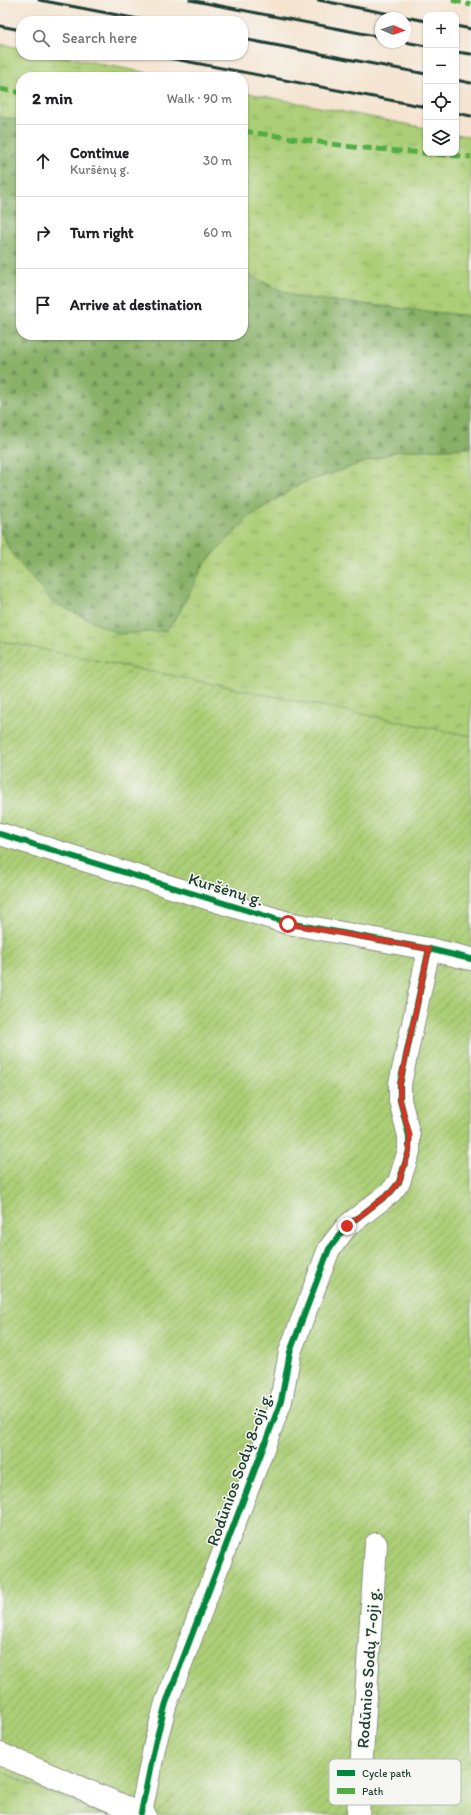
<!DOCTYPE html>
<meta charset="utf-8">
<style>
body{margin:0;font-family:Itim,sans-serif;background:#f6f6f6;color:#202124}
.controls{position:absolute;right:12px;top:12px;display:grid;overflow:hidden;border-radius:8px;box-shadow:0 1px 3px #0004}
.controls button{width:36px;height:36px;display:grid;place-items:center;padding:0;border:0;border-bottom:1px solid #e0e0e0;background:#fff;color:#202124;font:20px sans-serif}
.compass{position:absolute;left:375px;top:12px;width:36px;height:36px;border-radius:50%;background:#fff;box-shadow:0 1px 3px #0004;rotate:92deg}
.stop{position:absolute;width:12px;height:12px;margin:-9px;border:3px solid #d93025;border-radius:50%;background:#fff}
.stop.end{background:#d93025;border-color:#fff;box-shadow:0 1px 4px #0008}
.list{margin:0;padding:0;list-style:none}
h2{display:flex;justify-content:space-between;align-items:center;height:52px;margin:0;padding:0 16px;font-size:17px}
h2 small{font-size:13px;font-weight:400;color:#757577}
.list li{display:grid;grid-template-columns:26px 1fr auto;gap:12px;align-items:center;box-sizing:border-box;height:72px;padding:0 16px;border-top:1px solid #e0e0e0}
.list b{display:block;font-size:15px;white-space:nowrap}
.list p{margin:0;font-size:13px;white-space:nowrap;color:#757577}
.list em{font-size:13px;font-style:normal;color:#757577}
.icon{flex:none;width:22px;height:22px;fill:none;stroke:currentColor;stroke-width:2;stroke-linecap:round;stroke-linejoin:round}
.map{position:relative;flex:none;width:471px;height:1815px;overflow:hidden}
.search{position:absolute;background:#fff;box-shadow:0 1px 3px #0004;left:16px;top:16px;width:232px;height:44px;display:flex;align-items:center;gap:10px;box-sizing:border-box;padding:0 14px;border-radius:16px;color:#757577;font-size:15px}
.panel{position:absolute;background:#fff;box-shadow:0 1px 3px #0004;left:16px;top:72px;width:232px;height:268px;border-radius:16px}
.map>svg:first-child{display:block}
.grass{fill:url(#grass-tufts);stroke:#668655}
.forest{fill:url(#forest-firs);stroke:#54774e}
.garden{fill:url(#garden-furrows);stroke:#668655}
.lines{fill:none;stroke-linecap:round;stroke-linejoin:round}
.street-casing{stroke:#8a9082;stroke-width:24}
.street{stroke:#fff;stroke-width:22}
.rail{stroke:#1f3d34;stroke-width:3}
.quiet{stroke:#52ad45;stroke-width:5;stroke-dasharray:10 5;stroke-linecap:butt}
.cycleway-casing{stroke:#f6f6f2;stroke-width:8}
.cycleway{stroke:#00873e;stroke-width:6}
.route{stroke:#d93025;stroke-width:5}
.labels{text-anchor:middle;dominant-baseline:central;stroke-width:3;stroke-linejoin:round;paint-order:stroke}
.street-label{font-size:17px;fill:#1f3d34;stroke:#f6f6f2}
.key{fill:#f6f6f2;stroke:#b6beb9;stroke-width:1}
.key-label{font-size:11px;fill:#1f3d34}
</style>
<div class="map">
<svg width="471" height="1815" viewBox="0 0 471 1815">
<defs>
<pattern id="grass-tufts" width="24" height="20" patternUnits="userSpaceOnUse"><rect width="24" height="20" fill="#acce76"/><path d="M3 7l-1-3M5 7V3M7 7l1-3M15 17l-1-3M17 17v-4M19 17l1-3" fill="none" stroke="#8ba862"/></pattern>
<pattern id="forest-firs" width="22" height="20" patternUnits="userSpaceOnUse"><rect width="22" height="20" fill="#89b167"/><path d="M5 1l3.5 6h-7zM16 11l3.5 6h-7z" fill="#6f9156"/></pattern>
<pattern id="garden-furrows" width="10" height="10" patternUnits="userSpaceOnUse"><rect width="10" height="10" fill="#acce76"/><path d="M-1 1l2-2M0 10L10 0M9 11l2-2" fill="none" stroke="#8ba862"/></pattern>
</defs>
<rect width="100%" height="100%" fill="#f6f6f2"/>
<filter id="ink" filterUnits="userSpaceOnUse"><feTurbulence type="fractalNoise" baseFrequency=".025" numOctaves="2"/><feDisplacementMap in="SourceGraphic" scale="8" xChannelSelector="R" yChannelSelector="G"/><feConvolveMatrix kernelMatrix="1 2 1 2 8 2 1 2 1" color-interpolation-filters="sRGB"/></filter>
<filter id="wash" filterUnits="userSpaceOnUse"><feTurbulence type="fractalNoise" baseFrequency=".012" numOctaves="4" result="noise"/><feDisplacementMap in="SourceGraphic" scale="16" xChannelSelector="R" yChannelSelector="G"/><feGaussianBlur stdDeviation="0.9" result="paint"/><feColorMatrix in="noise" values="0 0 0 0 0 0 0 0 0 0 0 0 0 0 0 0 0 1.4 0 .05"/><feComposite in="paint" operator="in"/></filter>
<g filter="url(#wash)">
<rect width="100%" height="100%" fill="#f5e4d0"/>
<g class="grass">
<path d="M 0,44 L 21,48 L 21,55 L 56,55 L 168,77 L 21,77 L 21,120 L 0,117 Z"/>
<path d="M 243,92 L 426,128 L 426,153 L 456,153 L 456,134 L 471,137 L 471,316 L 297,297 L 254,278 L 243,270 L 243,187 L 246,185 L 246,157 L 243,157 Z"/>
<path d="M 471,448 L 471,736 L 0,641 L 0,529 L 12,554 L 179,613 L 204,564 L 250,516 L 300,484 L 398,451 Z"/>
<path d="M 0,1771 L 103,1815 L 0,1815 Z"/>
</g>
<path class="forest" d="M 0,117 L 21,120 L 21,335 L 243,335 L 243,270 L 254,278 L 297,297 L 471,316 L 471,448 L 398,451 L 300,484 L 250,516 L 204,564 L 179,613 L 166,631 L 119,634 L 52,602 L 12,554 L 0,529 Z"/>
<path class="garden" d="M 0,641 L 471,736 L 471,1815 L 103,1815 L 0,1771 Z"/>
</g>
<g filter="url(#ink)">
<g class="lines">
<g class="street-casing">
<g id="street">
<path d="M 0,834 L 288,923 L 429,949 L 471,959"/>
<path d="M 0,1754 L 145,1815"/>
<path d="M 141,1813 L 155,1744 L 166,1703 L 281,1401 L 290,1352 L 329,1249 L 347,1226 L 391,1192 L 399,1182 L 409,1151 L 409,1136 L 400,1100 L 400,1084 L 429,949"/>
<path d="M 358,1815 L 376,1544"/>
</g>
</g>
<use href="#street" class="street"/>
<g class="rail">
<path d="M 39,0 L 149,21"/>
<path d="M 190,0 L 381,37"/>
<path d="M 318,0 L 426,21"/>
<path d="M 0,26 L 21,30"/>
<path d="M 456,26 L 471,29"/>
<path d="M 243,39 L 426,74"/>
<path d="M 405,42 L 426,46"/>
<path d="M 456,52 L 471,54"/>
<path d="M 153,55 L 426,107"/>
<path d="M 456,80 L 471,83"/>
<path d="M 456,113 L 471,116"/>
</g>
<g class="quiet">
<path d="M 452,0 L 471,5"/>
<path d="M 0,89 L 21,93"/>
<path d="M 243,131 L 353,147 L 471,157"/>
</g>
<g class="cycleway-casing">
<g id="cycleway">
<path d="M 0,834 L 288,923 L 429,949 L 471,959"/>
<path d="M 141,1813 L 155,1744 L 166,1703 L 281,1401 L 290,1352 L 329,1249 L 347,1226 L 391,1192 L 399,1182 L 409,1151 L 409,1136 L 400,1100 L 400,1084 L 429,949"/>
</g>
</g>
<use href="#cycleway" class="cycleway"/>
</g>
</g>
<g class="lines" filter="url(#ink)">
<path class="route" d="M 288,924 L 429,949 L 400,1084 L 400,1100 L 410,1136 L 409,1151 L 399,1182 L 391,1192 L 347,1226"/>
</g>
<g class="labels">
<g class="street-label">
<text transform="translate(226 889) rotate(17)">Kuršėnų g.</text>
<text transform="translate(239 1469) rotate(-70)">Rodūnios Sodų 8-oji g.</text>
<text transform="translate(368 1668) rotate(-86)">Rodūnios Sodų 7-oji g.</text>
</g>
</g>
<rect x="329" y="1759" width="132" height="46" rx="6" class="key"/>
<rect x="337" y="1770" width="18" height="6" fill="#00873e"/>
<rect x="337" y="1788" width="18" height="6" fill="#52ad45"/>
<g class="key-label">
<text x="362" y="1777">Cycle path</text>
<text x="362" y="1795">Path</text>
</g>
</svg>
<div class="controls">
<button>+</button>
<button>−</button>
<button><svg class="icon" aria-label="locate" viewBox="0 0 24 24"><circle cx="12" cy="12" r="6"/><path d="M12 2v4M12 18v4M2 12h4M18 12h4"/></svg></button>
<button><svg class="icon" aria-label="layers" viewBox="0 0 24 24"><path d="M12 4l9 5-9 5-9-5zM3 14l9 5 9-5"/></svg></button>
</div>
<svg class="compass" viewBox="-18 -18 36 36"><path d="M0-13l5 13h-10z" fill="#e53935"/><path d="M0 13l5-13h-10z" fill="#757577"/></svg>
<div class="stop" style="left:288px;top:924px"></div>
<div class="stop end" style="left:347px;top:1226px"></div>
<div class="search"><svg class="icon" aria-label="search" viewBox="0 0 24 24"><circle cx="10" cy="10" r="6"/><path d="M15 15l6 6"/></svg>Search here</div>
<section class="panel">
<h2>2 min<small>Walk · 90 m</small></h2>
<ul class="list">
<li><svg class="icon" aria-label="ahead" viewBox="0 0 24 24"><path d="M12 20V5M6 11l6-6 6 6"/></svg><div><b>Continue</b><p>Kuršėnų g.</p></div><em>30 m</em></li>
<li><svg class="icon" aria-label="right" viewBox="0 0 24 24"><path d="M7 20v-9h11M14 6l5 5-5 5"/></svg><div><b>Turn right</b></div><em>60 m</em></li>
<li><svg class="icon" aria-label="arrive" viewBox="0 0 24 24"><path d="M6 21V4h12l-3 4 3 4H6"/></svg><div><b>Arrive at destination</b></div></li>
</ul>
</section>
</div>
